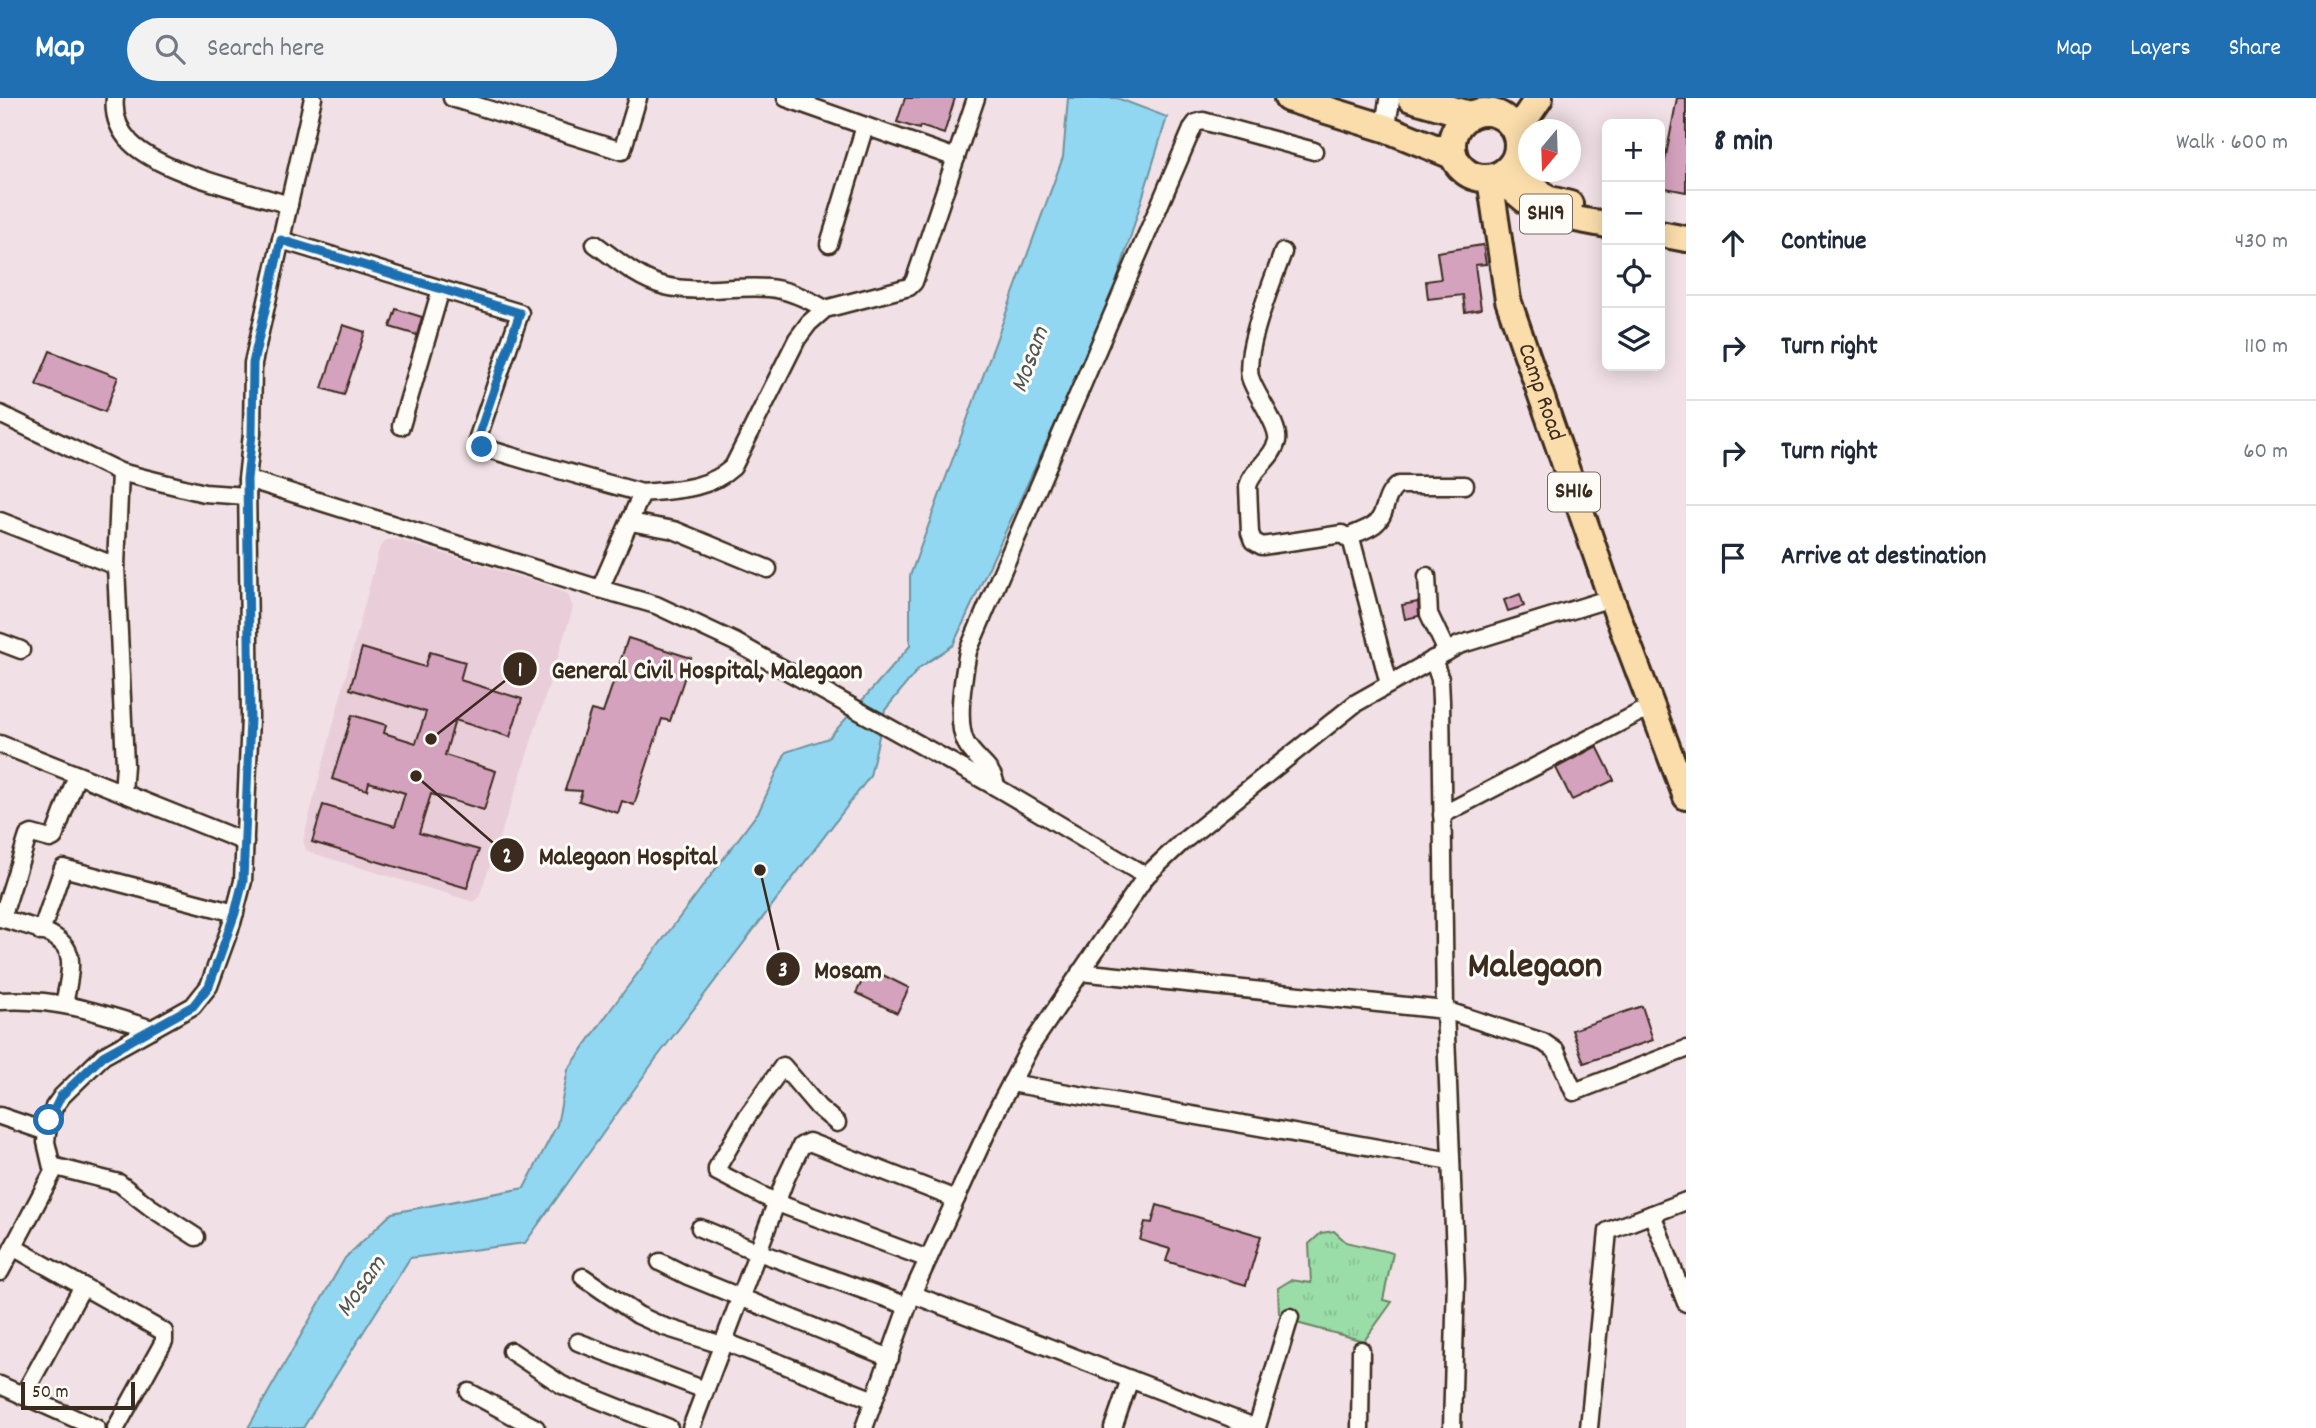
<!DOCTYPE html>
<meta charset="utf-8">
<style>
body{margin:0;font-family:Dekko,sans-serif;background:#f2f2f3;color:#1f2937}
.controls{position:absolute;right:21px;top:21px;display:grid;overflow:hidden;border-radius:10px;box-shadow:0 4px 18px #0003}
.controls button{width:63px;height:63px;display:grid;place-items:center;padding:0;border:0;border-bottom:2px solid #e0e1e3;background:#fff;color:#1f2937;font:35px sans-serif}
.compass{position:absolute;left:1518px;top:21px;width:63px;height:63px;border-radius:50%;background:#fff;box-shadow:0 4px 18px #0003;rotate:199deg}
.scale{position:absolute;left:21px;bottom:18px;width:114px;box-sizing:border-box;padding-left:7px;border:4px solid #3b2a1e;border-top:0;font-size:19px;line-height:24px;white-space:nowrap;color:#3b2a1e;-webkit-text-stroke:5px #fdfcf7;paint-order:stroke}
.stop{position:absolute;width:21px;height:21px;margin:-16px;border:5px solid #1f6fb2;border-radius:50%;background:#fff}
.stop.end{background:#1f6fb2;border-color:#fff;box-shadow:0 2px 7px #0008}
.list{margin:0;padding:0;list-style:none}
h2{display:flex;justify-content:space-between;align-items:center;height:91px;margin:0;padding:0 28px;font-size:30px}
h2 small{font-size:23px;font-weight:400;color:#747a83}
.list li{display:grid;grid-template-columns:46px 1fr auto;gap:21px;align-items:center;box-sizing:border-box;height:105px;padding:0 28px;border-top:2px solid #e0e1e3}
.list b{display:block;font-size:26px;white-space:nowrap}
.list em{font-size:23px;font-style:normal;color:#747a83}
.icon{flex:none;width:38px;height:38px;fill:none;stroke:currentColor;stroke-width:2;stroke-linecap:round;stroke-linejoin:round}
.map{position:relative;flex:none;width:1686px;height:1330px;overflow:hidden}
header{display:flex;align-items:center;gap:42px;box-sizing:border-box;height:98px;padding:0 35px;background:#1f6fb2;color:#fff}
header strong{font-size:33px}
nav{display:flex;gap:38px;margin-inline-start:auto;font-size:24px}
.search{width:490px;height:63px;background:#f2f2f3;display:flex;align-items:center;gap:18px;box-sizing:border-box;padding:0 24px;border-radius:38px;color:#747a83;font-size:26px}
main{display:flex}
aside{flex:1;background:#fff}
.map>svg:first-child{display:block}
.built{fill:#e9ceda}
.park{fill:url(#park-tufts);stroke:#6b8463;stroke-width:2}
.water{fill:#91d7f2;stroke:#6f929d;stroke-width:2}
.building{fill:#d5a2bd;stroke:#3b2a1e;stroke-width:2}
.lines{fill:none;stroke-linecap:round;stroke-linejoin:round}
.minor-casing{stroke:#3b2a1e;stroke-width:21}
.tertiary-casing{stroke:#3b2a1e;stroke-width:24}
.primary-casing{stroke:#3b2a1e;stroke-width:30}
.trunk-casing{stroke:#3b2a1e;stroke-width:32}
.minor{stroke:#fdfcf7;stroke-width:16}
.tertiary{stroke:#fdfcf7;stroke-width:19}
.primary{stroke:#faddab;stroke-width:24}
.trunk{stroke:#faddab;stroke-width:26}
.route{stroke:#1f6fb2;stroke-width:9}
.labels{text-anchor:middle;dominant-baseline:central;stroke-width:6;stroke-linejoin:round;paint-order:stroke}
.shield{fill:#fdfcf7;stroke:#75695f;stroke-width:2}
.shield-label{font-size:23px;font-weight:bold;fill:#3b2a1e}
.street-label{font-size:24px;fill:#3b2a1e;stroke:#fdfcf7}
.water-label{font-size:26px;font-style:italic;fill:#505553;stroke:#fdfcf7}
.town-label{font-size:38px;font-weight:bold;fill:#3b2a1e;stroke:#fdfcf7}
.leader{fill:none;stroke:#3b2a1e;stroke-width:2.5}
.callout-dot{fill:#3b2a1e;stroke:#fdfcf7;stroke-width:2.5}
.mark-label{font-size:21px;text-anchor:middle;font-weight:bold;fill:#fff}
.callout-label{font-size:26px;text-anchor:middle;font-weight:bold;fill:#3b2a1e;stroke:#fdfcf7;stroke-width:6;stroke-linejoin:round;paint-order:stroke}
</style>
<header>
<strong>Map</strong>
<div class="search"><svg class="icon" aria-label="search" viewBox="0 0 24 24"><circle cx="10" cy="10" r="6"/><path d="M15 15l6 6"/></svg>Search here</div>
<nav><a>Map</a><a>Layers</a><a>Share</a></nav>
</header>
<main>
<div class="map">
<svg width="1686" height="1330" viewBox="0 0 1686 1330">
<defs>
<pattern id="park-tufts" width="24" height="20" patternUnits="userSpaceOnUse" patternTransform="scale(1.75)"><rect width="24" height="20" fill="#9bdda8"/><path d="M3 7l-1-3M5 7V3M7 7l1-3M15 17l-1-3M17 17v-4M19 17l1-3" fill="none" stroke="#86be90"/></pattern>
</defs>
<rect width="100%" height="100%" fill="#f1e1e6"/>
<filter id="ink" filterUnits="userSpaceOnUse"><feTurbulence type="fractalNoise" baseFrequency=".0143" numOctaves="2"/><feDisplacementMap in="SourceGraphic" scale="14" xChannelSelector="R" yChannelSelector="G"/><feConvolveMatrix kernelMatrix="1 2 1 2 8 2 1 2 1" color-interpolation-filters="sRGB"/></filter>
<g filter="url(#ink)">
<path class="built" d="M 396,441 L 547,487 L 568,496 L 573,510 L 518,686 L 479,799 L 474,804 L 315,756 L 306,752 L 303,742 L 379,451 L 386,442 Z"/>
<path class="park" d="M 1334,1133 L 1346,1144 L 1393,1155 L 1383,1202 L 1392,1204 L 1364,1243 L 1293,1224 L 1279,1215 L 1278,1190 L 1291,1182 L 1311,1185 L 1309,1146 L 1321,1135 Z"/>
<path class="water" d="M 1068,0 L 1117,0 L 1167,19 L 1109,209 L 953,547 L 919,570 L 885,612 L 870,678 L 655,962 L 525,1145 L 410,1160 L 303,1330 L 248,1330 L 345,1160 L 392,1115 L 524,1090 L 557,1027 L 568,972 L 611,911 L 759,713 L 786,654 L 829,640 L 910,548 L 910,478 L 1063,59 Z"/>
<g class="building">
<path d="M 905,0 L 955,0 L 944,36 L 920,28 L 919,31 L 897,24 Z"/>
<path d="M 1677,0 L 1686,0 L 1686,94 L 1660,89 Z"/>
<path d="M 1483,147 L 1486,166 L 1475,167 L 1481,211 L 1465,214 L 1463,197 L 1428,201 L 1426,183 L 1441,181 L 1437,154 Z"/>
<path d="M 396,211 L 422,219 L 417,237 L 390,229 Z"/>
<path d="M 343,227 L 365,234 L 344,297 L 322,290 Z"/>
<path d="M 50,253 L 118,279 L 105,314 L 36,287 Z"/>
<path d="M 1520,496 L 1524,508 L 1508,513 L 1504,502 Z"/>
<path d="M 1418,504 L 1419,518 L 1405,521 L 1402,507 Z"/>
<path d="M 628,540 L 691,560 L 670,623 L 662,621 L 634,707 L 622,703 L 618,715 L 579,703 L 582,693 L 565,692 L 591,612 L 603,615 Z"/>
<path d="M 362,550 L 425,569 L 430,554 L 465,564 L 460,582 L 522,601 L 510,639 L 455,622 L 445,657 L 496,673 L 484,712 L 431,696 L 419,735 L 479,752 L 467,790 L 312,744 L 323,707 L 395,728 L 405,695 L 369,684 L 367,692 L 332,681 L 352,617 L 386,627 L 384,635 L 416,645 L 426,614 L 350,591 Z"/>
<path d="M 1597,648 L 1614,682 L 1572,702 L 1556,670 Z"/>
<path d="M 869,870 L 909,890 L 897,915 L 856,895 Z"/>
<path d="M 1642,908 L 1653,942 L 1584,965 L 1572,932 Z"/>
<path d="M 1157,1107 L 1261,1138 L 1246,1187 L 1166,1163 L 1170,1151 L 1140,1142 L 1145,1124 L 1152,1125 Z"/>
</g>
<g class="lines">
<g class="minor-casing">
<g id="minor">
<path d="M 115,0 C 113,17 118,31 130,44 C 160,75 246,93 289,107"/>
<path d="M 313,0 L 253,265 L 252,336 L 247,381 L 600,491 L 642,395 C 674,392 708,392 733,369 L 797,241 L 809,225 L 825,211 L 909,189 L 914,184 L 976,0"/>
<path d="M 452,0 L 622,53 L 638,0"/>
<path d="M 786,0 L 956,60"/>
<path d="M 281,142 L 520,215 L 478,339 L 482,349 C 535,366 588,380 642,395"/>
<path d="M 595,146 C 617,162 638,181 665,188 C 698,196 735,187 769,190 C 789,192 808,201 825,211"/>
<path d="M 829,146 L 865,28"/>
<path d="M 1283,154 C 1273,183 1244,250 1250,279 C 1255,297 1280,327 1277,343 C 1273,361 1252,371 1248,388 L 1250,435 L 1253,443 L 1262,448 L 1342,436 L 1352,444 L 1389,586"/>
<path d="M 0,316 L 120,374 L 204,395 L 247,398"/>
<path d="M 401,328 L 441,191"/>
<path d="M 0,423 L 116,468 L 120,374"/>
<path d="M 630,424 L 674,432 L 768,471"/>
<path d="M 1348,439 C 1356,435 1367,432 1375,426 C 1388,416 1382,399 1398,387 L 1465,387"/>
<path d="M 1427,478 L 1429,516 L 1447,554"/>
<path d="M 600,491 L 656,507 L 735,544 L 996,689 L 1146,778 L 1181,745 L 1356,605 L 1459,547 L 1611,500"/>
<path d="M 0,544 L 21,552"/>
<path d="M 1433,561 L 1440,581 L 1441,603 L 1445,912 L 1543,944 L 1556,953 L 1574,994 L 1686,951"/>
<path d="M 0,646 L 123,695 L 125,667 L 116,468"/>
<path d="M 996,689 C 994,669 975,662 966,645 C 955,624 964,576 968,553 L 1193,29 L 1196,25 L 1203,23 L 1314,53"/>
<path d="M 123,695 L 245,744"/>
<path d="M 1442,717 L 1652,608"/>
<path d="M 0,820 C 22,827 69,833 70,863 C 71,876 67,892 64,906"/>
<path d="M 2,820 L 28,738 L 32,736 L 50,741 L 54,739 L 77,677"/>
<path d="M 41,834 L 63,770 L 235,815"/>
<path d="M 1080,874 L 1445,912 L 1456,1181 L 1452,1330"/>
<path d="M 0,903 C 54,899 101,915 152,931"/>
<path d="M 1011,985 L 1451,1063"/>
<path d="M 0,1018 L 47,1034"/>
<path d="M 837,1025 L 818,1009 L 783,968 L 748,1017 L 717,1070 L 717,1074 L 777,1105 L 928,1161"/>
<path d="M 52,1068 L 119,1085 L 150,1109 L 196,1139"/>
<path d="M 1652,1116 L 1686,1205"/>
<path d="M 700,1130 L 758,1154 L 908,1208"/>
<path d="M 13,1149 L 164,1234 L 164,1243 L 116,1330"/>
<path d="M 660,1164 L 688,1178 L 890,1260"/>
<path d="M 0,1174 L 53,1074 L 46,1044 L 47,1034 L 54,1009 L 62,998 L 103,958 L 193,908 L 209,888 L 232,825 L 243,783 L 250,620 L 247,381"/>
<path d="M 583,1179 L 638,1217 L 662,1228 L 722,1247"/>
<path d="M 912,1196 L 1130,1281 L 1113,1330"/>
<path d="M 723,1243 L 874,1302"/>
<path d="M 578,1244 L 705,1292"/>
<path d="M 511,1253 L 562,1287 L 669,1330"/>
<path d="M 1130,1281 L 1257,1330"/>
<path d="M 0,1287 L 96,1330"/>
<path d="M 469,1294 L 536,1330"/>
<path d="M 23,1298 L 83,1188"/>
<path d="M 1257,1329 L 1290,1219"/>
<path d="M 691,1330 L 785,1082 L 801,1048 L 809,1044 L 956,1101"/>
<path d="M 864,1330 L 912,1196 L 998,1010 L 1030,949 L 1146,778"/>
<path d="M 1360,1330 L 1361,1252"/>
<path d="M 1589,1330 L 1608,1133 L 1686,1103"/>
</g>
</g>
<g class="tertiary-casing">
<path id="tertiary" d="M 1385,30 L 1390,0"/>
</g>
<g class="primary-casing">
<g id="primary">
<path d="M 1514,64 L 1546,100 L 1570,106"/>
<path d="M 1497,79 L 1539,114 L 1607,127"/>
<path id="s1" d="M 1490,81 L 1508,202 L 1611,500 L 1686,699"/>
<path d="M 1660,136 L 1686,141"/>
</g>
</g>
<g class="trunk-casing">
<g id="trunk">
<path d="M 1288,0 L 1385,30 L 1452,57"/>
<path d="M 1411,0 L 1470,17"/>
<circle cx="1485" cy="47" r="33"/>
<path d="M 1516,34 L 1539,0"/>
</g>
</g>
<use href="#minor" class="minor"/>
<use href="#tertiary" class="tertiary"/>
<use href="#primary" class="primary"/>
<use href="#trunk" class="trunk"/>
</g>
</g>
<g class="lines" filter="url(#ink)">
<path class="route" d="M 49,1022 L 61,998 L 103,958 L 193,908 L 209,888 L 235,815 L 243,783 L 250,621 L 247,381 L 252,336 L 253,265 L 281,142 L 520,215 L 478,339 L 482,349"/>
</g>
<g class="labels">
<g class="shield">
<rect x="1520" y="96.5" width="52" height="39" rx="5"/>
<rect x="1548" y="374.5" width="52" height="39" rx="5"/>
</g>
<g class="shield-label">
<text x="1546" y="116">SH19</text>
<text x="1574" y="394">SH16</text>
</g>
<g class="street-label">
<text stroke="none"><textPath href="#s1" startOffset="220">Camp Road</textPath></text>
</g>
<g class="water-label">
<text transform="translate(1031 262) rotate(-70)">Mosam</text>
<text transform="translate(362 1189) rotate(-55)">Mosam</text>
</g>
<g class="town-label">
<text x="1535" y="870">Malegaon</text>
</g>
</g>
<path class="leader" d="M431 641L520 571M416 678L507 757M760 772L783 871"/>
<g class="callout-dot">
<circle cx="431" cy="641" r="7"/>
<circle cx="416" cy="678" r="7"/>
<circle cx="760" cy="772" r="7"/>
<circle cx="520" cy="571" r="18"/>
<circle cx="507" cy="757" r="18"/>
<circle cx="783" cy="871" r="18"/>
</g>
<g class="mark-label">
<text x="520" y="578">1</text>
<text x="507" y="764">2</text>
<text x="783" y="878">3</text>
</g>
<g class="callout-label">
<text x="707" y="580">General Civil Hospital, Malegaon</text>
<text x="628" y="766">Malegaon Hospital</text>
<text x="848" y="880">Mosam</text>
</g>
</svg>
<div class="controls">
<button>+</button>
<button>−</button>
<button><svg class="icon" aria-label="locate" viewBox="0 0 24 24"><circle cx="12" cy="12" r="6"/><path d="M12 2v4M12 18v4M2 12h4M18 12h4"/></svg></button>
<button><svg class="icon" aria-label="layers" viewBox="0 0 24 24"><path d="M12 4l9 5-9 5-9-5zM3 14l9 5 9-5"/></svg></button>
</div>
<svg class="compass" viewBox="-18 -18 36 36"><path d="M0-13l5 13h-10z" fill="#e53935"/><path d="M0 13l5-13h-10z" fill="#747a83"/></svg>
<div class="scale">50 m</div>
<div class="stop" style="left:49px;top:1022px"></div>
<div class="stop end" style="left:482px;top:349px"></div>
</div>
<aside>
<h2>8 min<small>Walk · 600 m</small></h2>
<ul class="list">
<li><svg class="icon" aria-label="ahead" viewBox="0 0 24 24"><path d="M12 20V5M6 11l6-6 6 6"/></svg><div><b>Continue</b></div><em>430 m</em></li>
<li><svg class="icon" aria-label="right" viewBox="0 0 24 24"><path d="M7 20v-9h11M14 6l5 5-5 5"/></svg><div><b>Turn right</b></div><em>110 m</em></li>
<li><svg class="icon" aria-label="right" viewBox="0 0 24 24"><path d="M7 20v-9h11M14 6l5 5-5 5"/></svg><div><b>Turn right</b></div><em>60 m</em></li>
<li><svg class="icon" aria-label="arrive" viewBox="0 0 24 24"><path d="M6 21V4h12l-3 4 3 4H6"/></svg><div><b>Arrive at destination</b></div></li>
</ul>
</aside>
</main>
